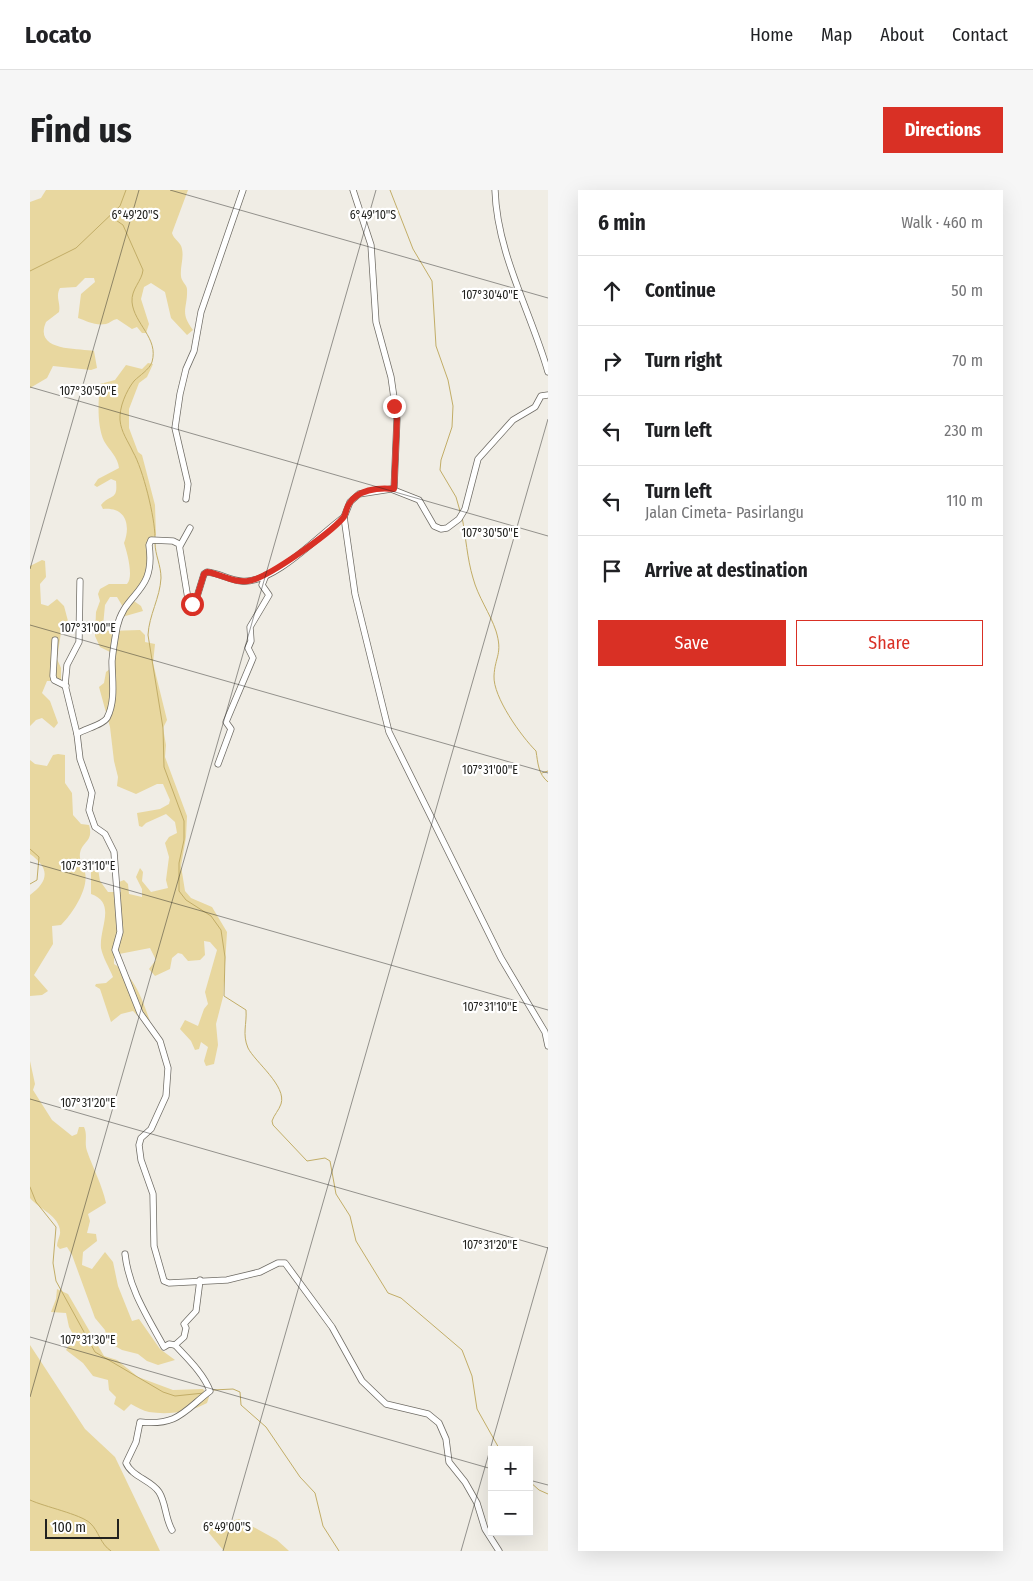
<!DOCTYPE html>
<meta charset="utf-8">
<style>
body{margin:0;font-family:"Fira Sans Condensed",sans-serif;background:#f6f6f6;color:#202124}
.controls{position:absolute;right:15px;bottom:15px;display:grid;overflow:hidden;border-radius:0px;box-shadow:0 5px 20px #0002}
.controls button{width:45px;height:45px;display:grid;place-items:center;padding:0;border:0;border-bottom:1px solid #e0e0e0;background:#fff;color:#202124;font:25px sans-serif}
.scale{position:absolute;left:15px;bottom:12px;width:74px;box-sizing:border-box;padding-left:5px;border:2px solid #22221f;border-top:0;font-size:14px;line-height:18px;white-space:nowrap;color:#22221f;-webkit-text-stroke:4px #fff;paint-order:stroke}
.stop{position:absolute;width:15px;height:15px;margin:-11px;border:4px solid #d93025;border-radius:50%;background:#fff}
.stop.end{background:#d93025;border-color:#fff;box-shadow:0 1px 5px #0008}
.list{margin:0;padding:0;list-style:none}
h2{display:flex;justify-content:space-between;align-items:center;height:65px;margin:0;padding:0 20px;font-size:21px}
h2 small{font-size:16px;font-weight:400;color:#757577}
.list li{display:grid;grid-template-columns:32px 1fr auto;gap:15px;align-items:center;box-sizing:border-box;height:70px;padding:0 20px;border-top:1px solid #e0e0e0}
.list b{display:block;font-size:19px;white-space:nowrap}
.list p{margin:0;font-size:16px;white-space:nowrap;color:#757577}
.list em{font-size:16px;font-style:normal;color:#757577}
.actions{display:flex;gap:10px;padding:15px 20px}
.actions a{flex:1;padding:11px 0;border:1px solid #d93025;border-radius:0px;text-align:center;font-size:18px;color:#d93025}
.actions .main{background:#d93025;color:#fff}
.icon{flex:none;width:28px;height:28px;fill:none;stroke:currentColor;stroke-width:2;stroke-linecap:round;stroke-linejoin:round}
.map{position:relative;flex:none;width:518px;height:1361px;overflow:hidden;border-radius:0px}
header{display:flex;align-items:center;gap:30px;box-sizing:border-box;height:70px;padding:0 25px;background:#fff;border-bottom:1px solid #e0e0e0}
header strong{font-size:24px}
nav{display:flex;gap:28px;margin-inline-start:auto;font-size:18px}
.intro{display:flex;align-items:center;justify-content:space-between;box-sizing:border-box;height:120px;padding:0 30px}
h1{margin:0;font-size:35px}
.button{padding:12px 22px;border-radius:0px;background:#d93025;color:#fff;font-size:18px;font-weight:700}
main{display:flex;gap:30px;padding:0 30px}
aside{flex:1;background:#fff;border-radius:0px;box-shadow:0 5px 20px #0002}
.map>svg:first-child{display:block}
.green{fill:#e8d79f}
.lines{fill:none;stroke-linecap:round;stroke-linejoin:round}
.stream{stroke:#c2ad67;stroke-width:1}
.minor-casing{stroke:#706d66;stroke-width:7}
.minor{stroke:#fff;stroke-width:5.5}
.route{stroke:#d93025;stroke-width:6}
.ticks{fill:none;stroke:#22221f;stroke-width:1;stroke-opacity:0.45}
.ticks-label{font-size:12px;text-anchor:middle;fill:#22221f;stroke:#fff;stroke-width:4.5;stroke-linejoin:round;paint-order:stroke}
</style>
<header>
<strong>Locato</strong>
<nav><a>Home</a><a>Map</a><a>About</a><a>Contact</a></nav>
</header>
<div class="intro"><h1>Find us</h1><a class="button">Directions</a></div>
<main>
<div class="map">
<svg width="518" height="1361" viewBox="0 0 518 1361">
<rect width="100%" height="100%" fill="#f0ede5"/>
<g class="green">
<path d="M 16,0 L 158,0 L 142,43 C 144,50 151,52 152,59 C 154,68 150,77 151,86 C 151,91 157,95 157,99 C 158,118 149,122 163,140 L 157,145 L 141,128 L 135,102 L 121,93 L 114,97 L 111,109 L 119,134 L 116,143 L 112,143 L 107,137 L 102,139 L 87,129 C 82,130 80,133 76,134 C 65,136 57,131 48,128 L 51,104 L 65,92 L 64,88 L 55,88 L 46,97 L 30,98 C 25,107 31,113 29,122 L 16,132 C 3,162 49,158 64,161 L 67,178 L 61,180 L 23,176 L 17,188 L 0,198 L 0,12 L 11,8 Z"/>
<path d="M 118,173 L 123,174 L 117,187 L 109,193 L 99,219 L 99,238 L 108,262 L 112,265 L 125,315 L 126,345 L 120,349 C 123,376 118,388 101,409 L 111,416 L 113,421 L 92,427 L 93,417 L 87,407 L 80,407 L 75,415 L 73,436 L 78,441 L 110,440 L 115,445 L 115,452 L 125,454 L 123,473 L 137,530 L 133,538 L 136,555 L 135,567 L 157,626 L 156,647 L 151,676 L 155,701 L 161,708 L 182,717 L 197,742 L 193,807 L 186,834 L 188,855 L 184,874 L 176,876 L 174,871 L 178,857 L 171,852 L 169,859 L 165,860 L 161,851 L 150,839 L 155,830 L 168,836 L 174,819 L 178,814 L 175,802 L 187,760 L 180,752 L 174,751 L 175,765 L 170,770 L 158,771 L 152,764 L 148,763 L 142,768 L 140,779 L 125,786 L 119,779 L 126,770 L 120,758 L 84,765 L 84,774 C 105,786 112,809 120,831 L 114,832 L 103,821 L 91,824 L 81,832 L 70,799 L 65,796 L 66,794 L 76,793 L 83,787 C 79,777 73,768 71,758 C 69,738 87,713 61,704 L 61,682 L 68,679 L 70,691 L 78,702 L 91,702 L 89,692 L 94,690 L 98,694 L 99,704 L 112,707 L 112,699 L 106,687 L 110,678 L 113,682 L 112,691 L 121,702 L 138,698 L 136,690 L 139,667 L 135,653 L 139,647 L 147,643 L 145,632 L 136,624 L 116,633 L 112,637 L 109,636 L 107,623 L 130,619 L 139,614 L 140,610 L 133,594 L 127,594 L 106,604 L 87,596 L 88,587 L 84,571 L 80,537 L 69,497 L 74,493 L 76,482 L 81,478 L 80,462 L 70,457 L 65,446 L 66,422 L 70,411 L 68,404 L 70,399 L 79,394 L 97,394 C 104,387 97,362 94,353 C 101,335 96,317 73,319 L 71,315 C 81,303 88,311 86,291 L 81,289 L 67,297 L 64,295 L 68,289 L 89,278 C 88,267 79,260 74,251 C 67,236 68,212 70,196 L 70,194 L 85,190 L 96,175 L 112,179 Z"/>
<path d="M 12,370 L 15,371 L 16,387 L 10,394 L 11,414 L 18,416 L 27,409 L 34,416 L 38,431 L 32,436 L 27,469 L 31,478 L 31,491 L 17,491 L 12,503 L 20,511 L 28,533 L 24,538 L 12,528 L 6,530 L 0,536 L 0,376 Z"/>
<path d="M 28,564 L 35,565 L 35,593 L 42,603 L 43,625 L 51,634 L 59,635 C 64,652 52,651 50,663 C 49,671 53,675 55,682 C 59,699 42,724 31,735 L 22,736 L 23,754 L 4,785 L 18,801 L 12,805 L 0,806 L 0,705 C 19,691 20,678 0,664 L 0,570 L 5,574 L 17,576 L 23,565 Z"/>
<path d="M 0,871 L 5,894 L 3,900 L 22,930 L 42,946 L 47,944 L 49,937 L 54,937 C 58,946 54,952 57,961 C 63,978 72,995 76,1013 L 58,1024 L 60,1031 L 57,1043 L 66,1044 L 67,1051 L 53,1062 L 52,1075 L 62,1079 L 75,1062 L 83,1072 L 88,1096 L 102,1131 L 109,1129 L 130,1159 L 145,1170 L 128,1175 L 117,1171 L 108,1164 L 92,1160 L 78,1152 L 75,1140 L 65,1128 L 42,1065 L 37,1057 L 30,1059 L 27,1056 C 27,1052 29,1048 30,1044 C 32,1027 9,1019 0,1008 Z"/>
<path d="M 27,1099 L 38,1104 L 74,1166 L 87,1170 L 108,1187 L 143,1200 L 173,1199 L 179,1207 L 177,1213 C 161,1222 138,1225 119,1222 C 113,1221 107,1217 101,1214 L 94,1221 L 84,1214 L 86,1207 L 79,1200 L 78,1190 L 63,1186 L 53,1173 L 36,1160 L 44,1146 L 39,1137 L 36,1123 L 21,1122 L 26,1109 Z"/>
<path d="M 0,1155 L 55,1239 L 85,1267 L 130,1361 L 0,1361 Z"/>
<path d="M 209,1329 L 247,1350 L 259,1361 L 194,1361 L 174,1337 Z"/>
</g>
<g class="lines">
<g class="stream">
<path d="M 360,0 L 383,59 L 402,91 L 406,156 L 418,190 L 423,216 L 422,237 L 411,270 L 410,280 L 426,307 L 430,321"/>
<path d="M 80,26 L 93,35 L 113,80 C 112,91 101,99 102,112 C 104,134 129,148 122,172 C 119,180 110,185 104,191 C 96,201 89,218 90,230 C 91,242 98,251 103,262 C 113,279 125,328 125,347"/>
<path d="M 0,81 L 46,58 L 90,16 L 96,0"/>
<path d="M 432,327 C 436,347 437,368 443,388 C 448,407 460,423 466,441 C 473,464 465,466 464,486 C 463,507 491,546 506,561 C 508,573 508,584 518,592"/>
<path d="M 125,353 C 125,365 131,375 131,388 C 130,408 119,425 118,445 L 133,538 L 134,577 L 154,631 L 154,650 L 149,673 L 149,701 L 156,710 L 181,726 L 191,740 L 195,767 L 194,806 L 216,820 C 217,834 212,844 218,858 C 225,872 257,896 251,914 C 249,920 244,925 242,931 L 243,935 L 277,971 L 295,968 L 300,971 L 306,1004 L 320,1026 L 326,1051 L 358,1103 L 371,1108 L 432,1160 L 442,1186 L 447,1219 L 470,1260"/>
<path d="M 512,583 L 518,581"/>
<path d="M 0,659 L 9,667 L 7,690 L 0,694"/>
<path d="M 0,997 L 6,1012 L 26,1037 L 23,1073 L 26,1091 L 65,1162 L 133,1202 L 145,1206 L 174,1203"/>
<path d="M 183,1200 L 203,1199 L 210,1202 L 211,1215 L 236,1237 L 270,1287 L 285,1303 L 293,1336 L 309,1361"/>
<path d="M 499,1291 L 509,1300 L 518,1304"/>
<path d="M 0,1310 C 15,1317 50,1324 60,1333 C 69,1341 70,1354 81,1361"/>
</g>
<g class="minor-casing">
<g id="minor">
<path d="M 323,0 L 341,55 L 346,132 L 361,187 L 367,229 L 364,299"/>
<path d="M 465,0 C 467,64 501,122 518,182"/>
<path d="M 518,205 L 511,206 L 505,217 L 483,230 L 448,269 L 435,319 L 429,329 L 417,338 L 411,339 L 404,336 L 389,310 L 361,299 L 329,304 L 320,312 L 314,327 L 325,404 L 359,542 L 471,768 L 515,842 L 518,856"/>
<path d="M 156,309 L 158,294 L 145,238 L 150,204 L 156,179 L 164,161 L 171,122 L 213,0"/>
<path d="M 314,327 C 289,345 243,395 211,391 C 199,390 189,383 177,382 L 174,384 L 166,410 L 162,414 L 158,409 L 149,354 L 143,351 L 121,350 L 119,355 C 126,404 95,401 87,437 C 85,448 83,460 82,471 C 82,489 86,511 77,528 C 73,535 54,539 47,544 L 50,569 L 62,603 L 59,620 L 65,637 L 75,644 L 84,662 L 90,742 L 85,760 L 110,823 L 130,851 L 138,878 L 136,906 L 121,939 L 111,948 L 109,955 L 111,970 L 123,1004 L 124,1056 L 134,1091 L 139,1093 L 197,1090 L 230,1082 L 248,1073 L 255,1073 L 302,1137 L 332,1191 L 356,1214 L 398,1224 L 409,1233 L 416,1249 L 419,1272 L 435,1292 L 447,1313 L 455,1339 L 469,1361"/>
<path d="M 150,356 L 160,338"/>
<path d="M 25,450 L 23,486 L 24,490 L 36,496"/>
<path d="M 47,544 L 35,495 L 37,475 L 49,452 L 50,391"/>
<path d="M 188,574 L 201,539 L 196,532 L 223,468 L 218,458 L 221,451 L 220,437 L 239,405 L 232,395 L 236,385"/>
<path d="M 95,1064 C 99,1099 117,1126 134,1157 L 139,1154 L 145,1155 L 154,1147 L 156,1138 L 154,1134 L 166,1121 L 170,1090"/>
<path d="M 142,1340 C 135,1328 136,1313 129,1302 C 121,1290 102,1287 96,1273 L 106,1252 L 110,1232 C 148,1236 154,1221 180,1201 C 174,1184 157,1168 145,1155"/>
</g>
</g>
<use href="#minor" class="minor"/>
</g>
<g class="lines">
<path class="route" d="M 162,414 L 166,410 L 174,384 L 177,382 C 191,384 203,393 218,391 C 237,389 300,343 313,328 C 316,325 316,318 319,314 C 327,300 348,297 364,299 L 367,229 L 364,216"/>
</g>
<path class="ticks" d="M 140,0 L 518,108M 0,197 L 518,346M 0,379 L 109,0M 0,435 L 518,583M 0,672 L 518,820M 0,909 L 518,1058M 0,1147 L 462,1279M 0,1207 L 346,0M 499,1290 L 518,1295M 193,1361 L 518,229M 431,1361 L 518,1057"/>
<g class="ticks-label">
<text x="105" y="29">6°49'20"S</text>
<text x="343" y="29">6°49'10"S</text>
<text x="460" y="109">107°30'40"E</text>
<text x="58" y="205">107°30'50"E</text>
<text x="460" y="347">107°30'50"E</text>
<text x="58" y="442">107°31'00"E</text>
<text x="460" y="584">107°31'00"E</text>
<text x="58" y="680">107°31'10"E</text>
<text x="460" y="821">107°31'10"E</text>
<text x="58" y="917">107°31'20"E</text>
<text x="460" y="1059">107°31'20"E</text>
<text x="58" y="1154">107°31'30"E</text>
<text x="197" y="1341">6°49'00"S</text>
</g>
</svg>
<div class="controls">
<button>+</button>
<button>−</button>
</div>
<div class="scale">100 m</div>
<div class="stop" style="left:162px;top:414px"></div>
<div class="stop end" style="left:364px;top:216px"></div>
</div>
<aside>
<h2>6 min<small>Walk · 460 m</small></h2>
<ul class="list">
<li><svg class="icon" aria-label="ahead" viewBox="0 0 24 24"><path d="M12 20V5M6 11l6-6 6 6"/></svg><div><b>Continue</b></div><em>50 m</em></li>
<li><svg class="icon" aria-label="right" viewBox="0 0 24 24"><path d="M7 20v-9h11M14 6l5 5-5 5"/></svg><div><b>Turn right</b></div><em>70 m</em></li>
<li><svg class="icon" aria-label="left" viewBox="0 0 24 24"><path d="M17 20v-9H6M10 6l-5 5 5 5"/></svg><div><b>Turn left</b></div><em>230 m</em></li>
<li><svg class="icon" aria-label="left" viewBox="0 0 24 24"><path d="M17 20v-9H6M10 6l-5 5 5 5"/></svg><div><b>Turn left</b><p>Jalan Cimeta- Pasirlangu</p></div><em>110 m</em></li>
<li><svg class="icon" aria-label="arrive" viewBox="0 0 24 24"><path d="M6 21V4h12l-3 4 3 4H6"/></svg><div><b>Arrive at destination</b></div></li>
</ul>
<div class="actions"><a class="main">Save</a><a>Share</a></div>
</aside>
</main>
